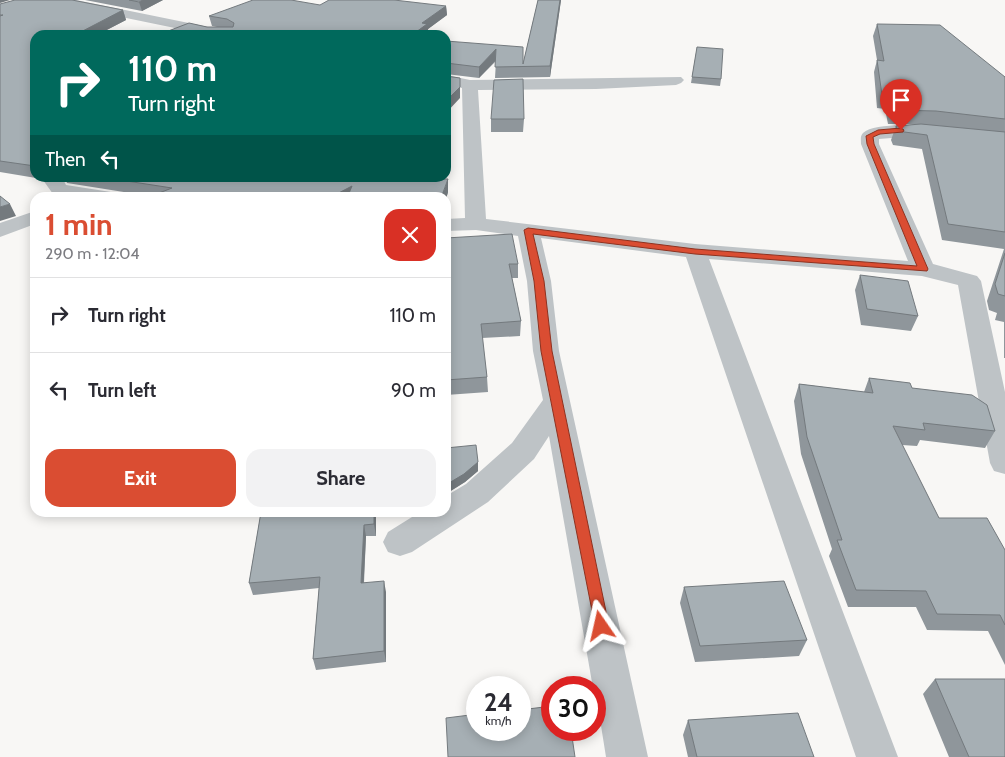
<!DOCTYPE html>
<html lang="en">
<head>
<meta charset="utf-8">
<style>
	:root { --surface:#fff; --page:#f2f2f3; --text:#2b2b33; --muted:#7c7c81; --line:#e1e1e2; --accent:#da4d32 }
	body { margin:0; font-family:Cabin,sans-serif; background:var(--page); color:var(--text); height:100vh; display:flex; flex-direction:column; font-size:19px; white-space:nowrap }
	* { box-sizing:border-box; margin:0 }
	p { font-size:16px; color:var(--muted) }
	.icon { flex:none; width:28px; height:28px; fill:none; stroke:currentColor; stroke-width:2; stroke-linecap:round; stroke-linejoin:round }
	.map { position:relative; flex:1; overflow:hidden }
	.side { position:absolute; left:30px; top:192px; width:421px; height:325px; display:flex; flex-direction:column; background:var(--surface); border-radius:15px; box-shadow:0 2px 12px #0003 }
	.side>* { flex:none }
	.banner { position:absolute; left:30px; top:30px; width:421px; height:152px; border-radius:15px; box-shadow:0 2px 12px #0003; background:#00695c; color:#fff; overflow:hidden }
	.speed { position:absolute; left:466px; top:676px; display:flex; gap:10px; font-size:25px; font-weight:700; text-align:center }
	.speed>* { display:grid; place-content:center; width:65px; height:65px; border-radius:50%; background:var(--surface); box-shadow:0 2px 12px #0003; line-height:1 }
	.speed small { font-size:12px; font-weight:400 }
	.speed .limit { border:8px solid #d22; background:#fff; color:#111 }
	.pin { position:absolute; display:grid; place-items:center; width:42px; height:42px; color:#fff; margin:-51px -21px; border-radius:50% 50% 50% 0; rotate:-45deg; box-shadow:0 0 5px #0007 }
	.pin .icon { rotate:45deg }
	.me { position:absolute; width:55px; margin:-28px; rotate:349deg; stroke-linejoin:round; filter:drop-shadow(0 0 4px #0008) }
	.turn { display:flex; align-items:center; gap:18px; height:105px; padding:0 15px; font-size:22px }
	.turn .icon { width:65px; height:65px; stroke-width:2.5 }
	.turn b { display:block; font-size:35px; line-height:42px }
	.then { display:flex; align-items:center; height:48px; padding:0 15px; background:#0003; gap:10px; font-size:19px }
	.round { display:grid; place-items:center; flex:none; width:52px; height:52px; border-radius:15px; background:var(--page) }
	.head { display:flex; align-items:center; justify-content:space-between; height:85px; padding:0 15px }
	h1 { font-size:30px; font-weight:800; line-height:38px; color:var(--accent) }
	.cta { display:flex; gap:10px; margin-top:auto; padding:10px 15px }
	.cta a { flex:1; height:58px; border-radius:15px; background:var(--accent); color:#fff; font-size:20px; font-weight:800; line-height:58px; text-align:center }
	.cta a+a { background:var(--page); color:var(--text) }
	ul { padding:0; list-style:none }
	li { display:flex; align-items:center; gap:15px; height:75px; padding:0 15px; border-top:1px solid var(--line) }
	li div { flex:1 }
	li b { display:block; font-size:19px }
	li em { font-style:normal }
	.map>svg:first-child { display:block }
</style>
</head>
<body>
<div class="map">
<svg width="1005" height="757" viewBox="0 0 1005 757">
	<rect width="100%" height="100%" fill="#f8f7f5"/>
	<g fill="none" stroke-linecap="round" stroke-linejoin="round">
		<!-- street -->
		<path fill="#bec3c6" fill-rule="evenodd" d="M52 0H76L228 31 235 35H209L58 4Z
			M446 75 470 80 681 77 684 80 681 83 676 85 596 89 478 90 486 219 695 244 908 261 861 144C861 140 860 136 863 133 882 116 978 132 1005 135V145L916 136 879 139V144L933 264 977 276 981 281 1005 392V474L994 471 990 463 958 285 922 276 709 259 898 757H856L686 257 541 238 551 281 559 351 648 757H606L595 688H593L549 436 534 459 488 502 412 552 400 556 388 552 383 542 388 532 420 512H446V496L466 484 512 443 543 400 533 351 527 281 518 236 476 230 446 231V219L465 218 462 88 446 85Z
			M45 178H65L64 181 66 185 111 192 118 194 121 198H70L53 194 43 180Z
			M35 211V224L0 237V223Z"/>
	</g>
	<!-- wall -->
	<path fill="#8f969b" d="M85 0H163L142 11Z
		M538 0H561L550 77 495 78 496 61 479 78 446 74V41L523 64Z
		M0 4 123 10 126 20 97 35H35V178H43L42 179 0 172Z
		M320 5 446 6 447 15 428 29V34L426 35H158L207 27H217L212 26 209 16Z
		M877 24 1005 77V358H1004V322L995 320 997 313 989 310 987 301 1004 249 942 240 922 149 893 145 891 140 896 126 917 124H888L885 109 877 108 874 72 877 60 873 36Z
		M697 47 721 79 720 86 691 83Z
		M491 119H524L523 132H491Z
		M65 178H410L448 192 446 199V198L149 196 67 183Z
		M446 238 518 264V278H512L521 321 520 336 482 338 487 377 488 392 446 395Z
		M860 275 918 316 911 331 861 325 855 290Z
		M869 378 912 388 995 431 985 448 920 440 917 446 902 445 939 518 1005 550V665L988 631 927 630 916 607H848L829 556 832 549 801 454 794 401 799 384 864 392Z
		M446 448 478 471 465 482 449 492H446Z
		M261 512H376V536H366L364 583 386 592V662L316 670 313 659 319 588 253 595 249 583Z
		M684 587 807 640 799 656 695 662 680 603Z
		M935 679 1005 757H949L923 694Z
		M688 720 814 757H688L683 735Z"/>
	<!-- shaded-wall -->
	<path fill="#747a7e" d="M0 0H10L0 3Z
		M143 0H163L142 11 139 2Z
		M560 0H561L550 77V66Z
		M446 6 447 15 428 29V34L426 35H412L422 23Z
		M123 10 126 20 97 35H75Z
		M496 49V60L479 78V67Z
		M460 87V98L446 113V101Z
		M448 179V192L446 199V198H441Z
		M352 186 354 198H329Z
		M10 204 16 216 0 221V207Z
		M478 462V471L465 482 449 492V483Z
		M374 512H376V536L374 524Z
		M364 525 366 536 363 594 361 583Z
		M384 581 386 592V662L384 651Z"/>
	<!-- building -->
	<path fill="#a6afb4" stroke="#747a7e" d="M15 0H72L123 10 75 35H35V166L0 161V16L3 15H0V4Z
		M129 0H143L139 2Z
		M253 0H291L320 5 329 0H394L446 6 422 23 427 24 412 35H158L189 23 207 27H233L234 23 227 19 209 16Z
		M538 0H560L550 66 495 67 496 49 479 67 446 63V46L448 44 446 45V41L523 47V64Z
		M877 24 940 25 1005 77V119L936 111 893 110 889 96 882 95 877 60 884 61Z
		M697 47 723 49 721 79 692 77Z
		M446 76 460 78V87L446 101Z
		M523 79 524 119H491L494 80Z
		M921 124 1005 132V232L948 224 927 135 897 131 896 126Z
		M107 178H410L448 179 441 198H347L352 186 329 198H146L172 188Z
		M0 196 10 204 0 207Z
		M512 234 518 264H509L521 321 481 324 487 377 446 380V238Z
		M1005 253V296L998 294 995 284Z
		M860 275 908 281 918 316 867 309Z
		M869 378 910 383 912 388 972 395 987 405 995 431 923 423 925 430 893 426 939 518H987L1005 550V625L1000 615 937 614 926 591 856 590 837 540H842L807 437 799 384 873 393Z
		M476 445 478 462 464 474 449 483H446V448Z
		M261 512H374V524L364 525 361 583 384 581V651L313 659 320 577 249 583Z
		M784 581 807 640 700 646 684 587Z
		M935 679H1005V757H969Z
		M552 706V730H571L575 757H448L446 718 478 714V730H520V710Z
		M798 713 814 757H697L688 720Z"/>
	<!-- route -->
	<path fill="#da4d32" stroke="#8e3220" d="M901 128 904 130 903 132 880 134 873 137 874 144 928 269 927 271 695 254 533 234 544 281 552 351 609 626 607 631 601 633 596 631 541 351 534 281 524 230 528 228 695 249 917 266 867 144 866 136 878 130Z"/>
</svg>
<div class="speed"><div>24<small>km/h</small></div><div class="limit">30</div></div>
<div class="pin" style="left:901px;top:130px;background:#d93025"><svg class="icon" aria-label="arrive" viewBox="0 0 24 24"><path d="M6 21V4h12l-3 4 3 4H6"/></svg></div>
<svg class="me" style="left:601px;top:626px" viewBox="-20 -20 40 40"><path d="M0-17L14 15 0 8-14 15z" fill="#da4d32" stroke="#fff" stroke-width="4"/></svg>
<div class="banner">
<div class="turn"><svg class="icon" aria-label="right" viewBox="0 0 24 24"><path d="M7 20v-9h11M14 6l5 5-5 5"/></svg><div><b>110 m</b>Turn right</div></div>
<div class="then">Then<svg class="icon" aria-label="left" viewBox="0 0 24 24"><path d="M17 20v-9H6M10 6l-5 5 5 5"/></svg></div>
</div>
<section class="side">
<div class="head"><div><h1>1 min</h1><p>290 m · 12:04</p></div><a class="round" style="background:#d93025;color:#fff"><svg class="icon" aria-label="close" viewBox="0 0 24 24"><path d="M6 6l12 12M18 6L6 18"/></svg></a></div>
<ul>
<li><svg class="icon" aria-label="right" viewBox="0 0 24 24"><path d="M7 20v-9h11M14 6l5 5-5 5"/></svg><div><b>Turn right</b></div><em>110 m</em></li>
<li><svg class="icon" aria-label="left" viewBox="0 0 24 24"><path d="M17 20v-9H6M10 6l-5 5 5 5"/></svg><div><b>Turn left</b></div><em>90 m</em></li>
</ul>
<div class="cta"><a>Exit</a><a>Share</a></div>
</section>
</div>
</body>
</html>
